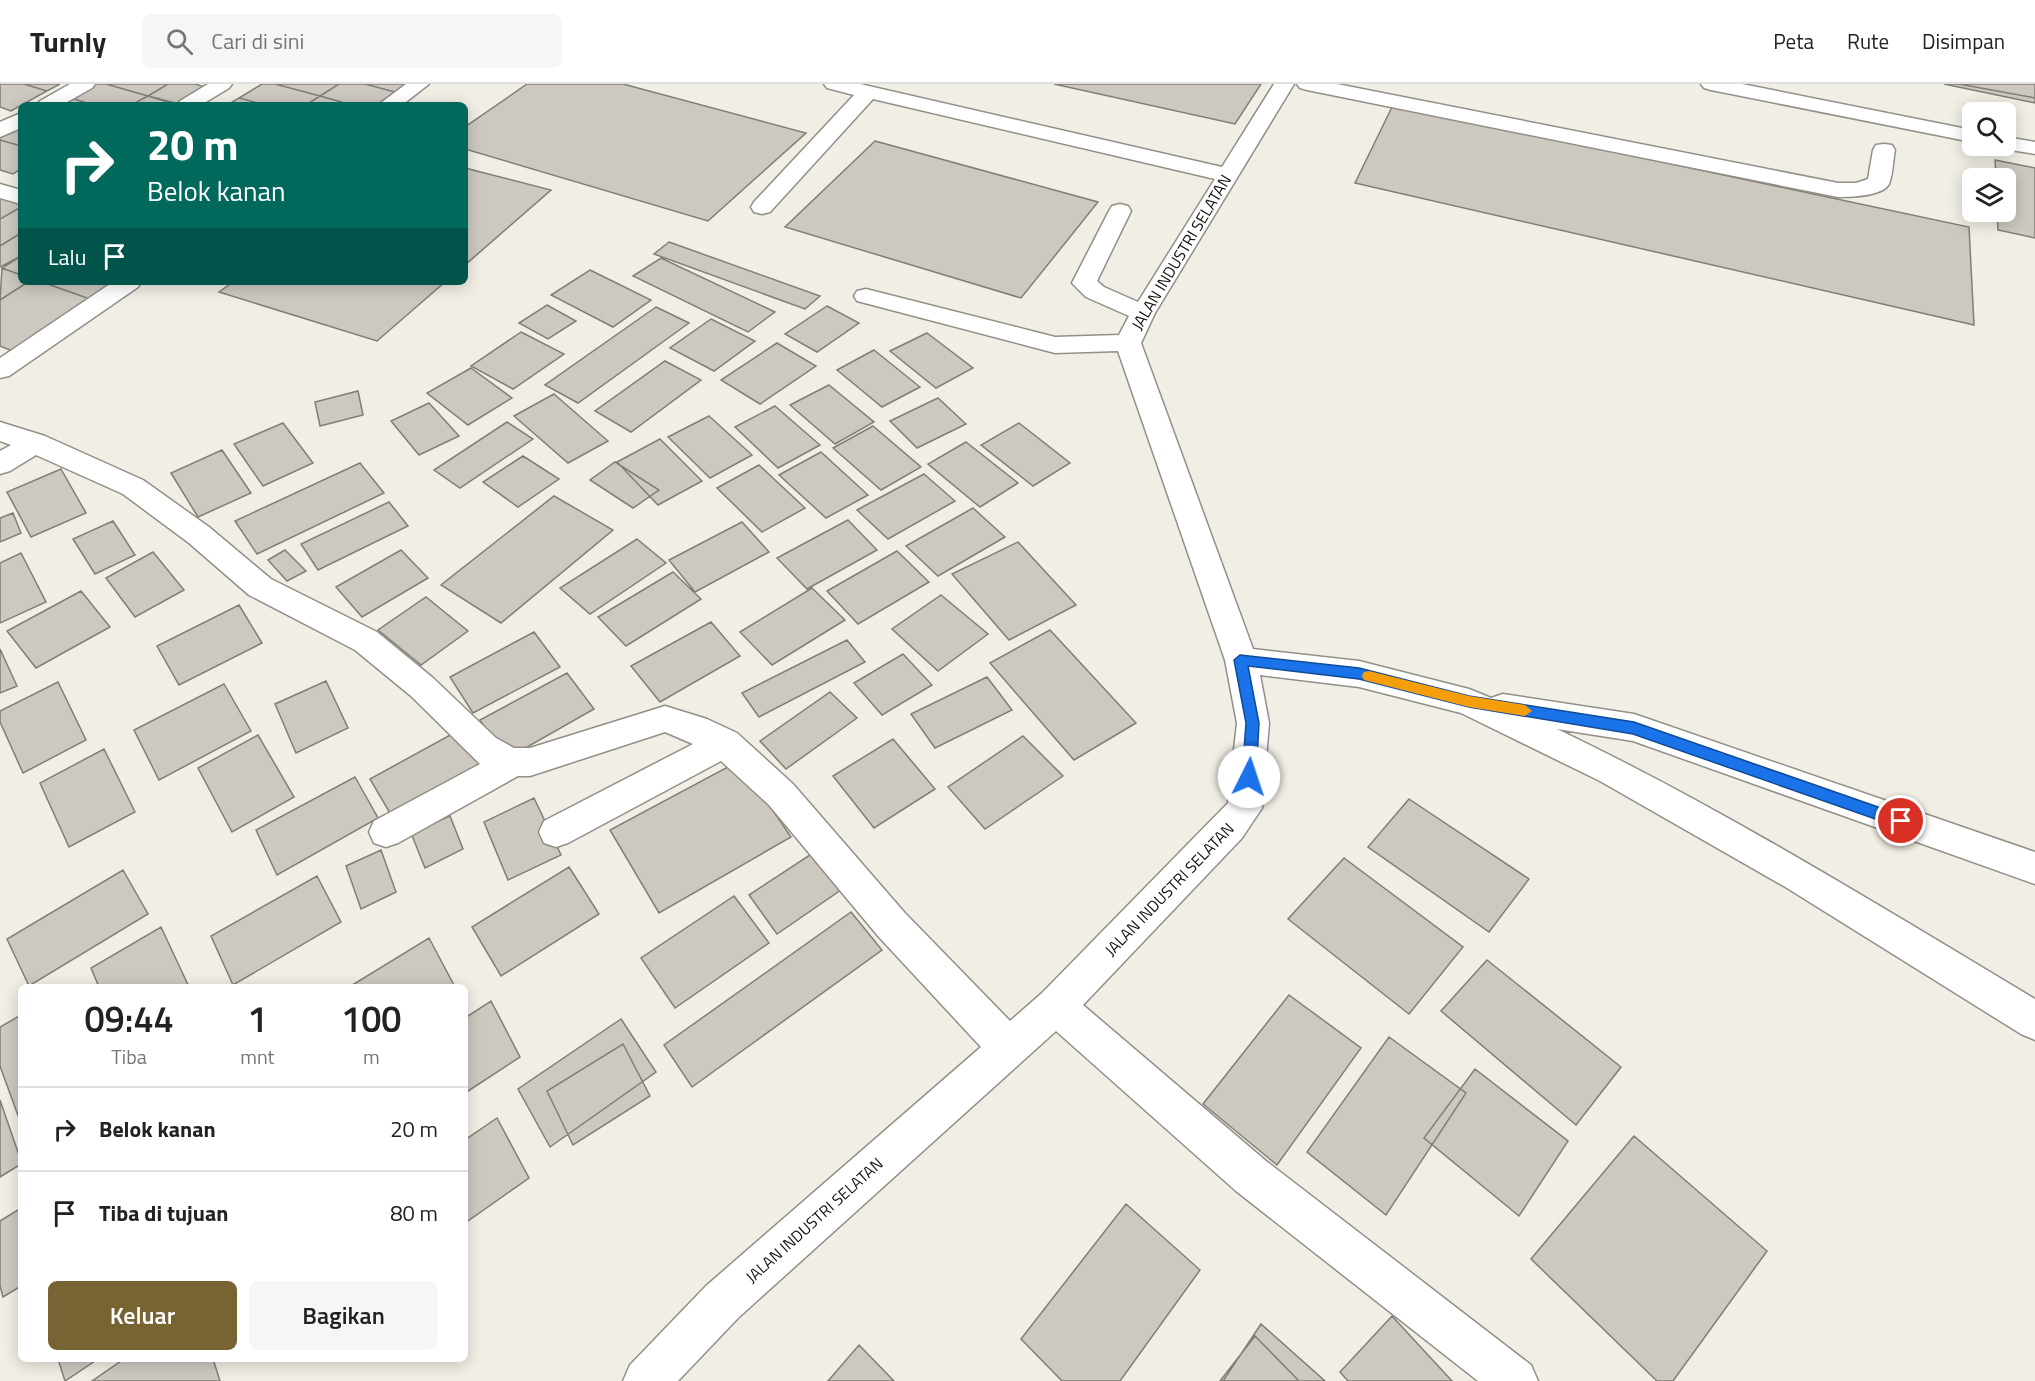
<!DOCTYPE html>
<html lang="id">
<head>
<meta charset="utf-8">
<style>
	:root { --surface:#fff; --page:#f6f6f6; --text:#222; --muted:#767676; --line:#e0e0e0; --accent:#786433 }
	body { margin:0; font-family:"Titillium Web",sans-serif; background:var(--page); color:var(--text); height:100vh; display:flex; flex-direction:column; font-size:22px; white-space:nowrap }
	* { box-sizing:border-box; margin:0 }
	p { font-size:20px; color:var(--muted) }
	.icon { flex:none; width:33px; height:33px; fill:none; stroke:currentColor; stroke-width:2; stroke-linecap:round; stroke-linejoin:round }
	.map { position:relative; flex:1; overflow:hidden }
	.drawer { position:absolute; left:18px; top:900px; width:450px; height:378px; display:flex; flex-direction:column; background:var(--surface); border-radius:9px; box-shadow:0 3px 15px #0003 }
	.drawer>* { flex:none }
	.banner { position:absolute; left:18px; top:18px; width:450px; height:183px; border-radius:9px; box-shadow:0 3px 15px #0003; background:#00695c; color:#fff; overflow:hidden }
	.tools { position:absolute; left:1962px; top:18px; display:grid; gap:12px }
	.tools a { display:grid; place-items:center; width:54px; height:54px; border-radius:9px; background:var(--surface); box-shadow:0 3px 15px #0003; font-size:30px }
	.pin { position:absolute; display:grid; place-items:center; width:51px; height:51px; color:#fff; margin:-26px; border:3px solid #fff; border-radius:50%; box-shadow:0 2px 6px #0007 }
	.me { position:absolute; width:66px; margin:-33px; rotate:4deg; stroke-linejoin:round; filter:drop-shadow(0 0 4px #0008) }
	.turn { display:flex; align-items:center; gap:21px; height:126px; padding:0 30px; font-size:27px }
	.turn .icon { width:78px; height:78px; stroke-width:2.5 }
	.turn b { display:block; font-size:42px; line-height:51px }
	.then { display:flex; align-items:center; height:57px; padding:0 30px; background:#0003; gap:12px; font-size:22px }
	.eta { display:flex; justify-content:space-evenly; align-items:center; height:102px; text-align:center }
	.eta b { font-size:36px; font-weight:600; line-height:42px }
	.primary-button { display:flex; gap:12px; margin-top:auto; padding:12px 30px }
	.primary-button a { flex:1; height:69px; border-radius:9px; background:var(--accent); color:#fff; font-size:24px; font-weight:600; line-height:69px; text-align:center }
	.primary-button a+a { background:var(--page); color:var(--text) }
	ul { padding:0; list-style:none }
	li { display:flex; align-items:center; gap:18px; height:84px; padding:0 30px; border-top:2px solid var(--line) }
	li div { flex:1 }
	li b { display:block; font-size:22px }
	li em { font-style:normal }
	header { display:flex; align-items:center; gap:36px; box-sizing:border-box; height:84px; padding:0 30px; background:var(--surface); border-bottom:2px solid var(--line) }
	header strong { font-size:28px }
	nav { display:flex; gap:33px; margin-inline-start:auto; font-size:21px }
	.search { width:420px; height:54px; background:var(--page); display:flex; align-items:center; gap:15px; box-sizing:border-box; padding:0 21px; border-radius:9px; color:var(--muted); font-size:22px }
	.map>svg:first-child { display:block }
</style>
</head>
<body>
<header>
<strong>Turnly</strong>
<div class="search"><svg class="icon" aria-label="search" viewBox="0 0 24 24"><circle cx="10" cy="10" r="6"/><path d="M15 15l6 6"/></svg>Cari di sini</div>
<nav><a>Peta</a><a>Rute</a><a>Disimpan</a></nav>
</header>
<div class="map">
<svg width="2035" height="1297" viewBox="0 0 2035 1297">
	<rect width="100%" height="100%" fill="#f1eee5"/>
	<!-- building -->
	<path fill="#cdc9c1" stroke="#817e77" stroke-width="1.5" d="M0 0H24L47 7 11 27 0 23Z
		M24 0H60L47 7Z
		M91 0H106L148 12 131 21H94L67 13Z
		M106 0H168L148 12Z
		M168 0H195L211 5 183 21 148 12Z
		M262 0H275L320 12 306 21H266L239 14Z
		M275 0H339L320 12Z
		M339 0H365L395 8 376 21H352L320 12Z
		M365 0H408L395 8Z
		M527 0H623L806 49 708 137 465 65V43Z
		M1054 0H1261L1235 40Z
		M1944 0H2035V19Z
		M1959 0H2035V14Z
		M148 12 178 21H131Z
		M320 12 352 21H306Z
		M67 13 94 21H53Z
		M239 14 266 21H227Z
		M1393 21 1969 143 1974 241 1355 99Z
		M21 39V62L0 56V50Z
		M0 56 21 62V85L13 90 0 86Z
		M875 57 1098 118 1021 214 785 143Z
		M1995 76 2035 84V154L1998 146 1997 128H2006V94H1996Z
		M465 84 551 106 465 181Z
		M0 112 21 117V123L0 135Z
		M21 123V149L0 162V135Z
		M21 149V172L0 183V162Z
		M669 158 820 212 805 225 654 170Z
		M21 172V191L2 184Z
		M661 174 775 228 748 248 633 192Z
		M2 184 21 191V198H28L0 216Z
		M590 186 651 216 613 243 551 211Z
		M28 198H42L90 215 12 267 0 262V216Z
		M42 198H115L90 215Z
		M233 198H445L377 257 219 208Z
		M547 221 576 237 548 255 519 239Z
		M827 222 859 239 817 268 785 250Z
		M656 223 689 239 578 319 545 301Z
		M711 235 755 257 714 287 670 264Z
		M521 248 564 270 513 305 471 282Z
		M927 249 973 284 936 304 890 267Z
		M777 259 816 282 760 320 721 296Z
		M874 266 920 303 882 323 837 286Z
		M665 277 701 296 631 348 595 327Z
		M471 284 512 314 468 341 427 309Z
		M829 301 874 338 835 360 790 321Z
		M358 307 363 331 320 342 315 318Z
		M554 310 608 357 568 379 514 332Z
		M938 314 966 340 917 364 890 337Z
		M429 319 459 352 419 371 391 337Z
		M775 322 820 361 778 384 735 343Z
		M709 332 752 371 710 394 668 353Z
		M507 338 533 355 460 404 434 386Z
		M283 339 313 379 263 402 234 360Z
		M1019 339 1070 379 1033 402 981 361Z
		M873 342 921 383 881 406 833 364Z
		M660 355 702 397 658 421 617 378Z
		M966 358 1018 399 980 423 928 380Z
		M222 366 251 409 198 433 171 389Z
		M821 368 868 411 826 434 779 391Z
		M523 372 559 395 518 423 483 398Z
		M615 378 659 406 633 424 590 396Z
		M360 379 384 409 257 470 235 437Z
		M759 381 805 424 762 448 717 404Z
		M61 385 86 429 31 453 7 408Z
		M924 390 955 417 888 455 857 426Z
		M554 412 613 446 501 539 441 501Z
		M389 418 408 442 318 486 301 460Z
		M973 424 1005 453 938 492 906 462Z
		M13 429 21 449 0 458V434Z
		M848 436 877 466 807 505 777 474Z
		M113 437 135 471 95 490 73 455Z
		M742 438 769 468 695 508 669 476Z
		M637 455 666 479 590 530 560 504Z
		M1018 458 1076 521 1009 556 952 490Z
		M285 466 306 487 287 497 268 476Z
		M401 466 428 494 362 533 336 503Z
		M897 467 929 498 858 540 827 507Z
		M153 468 184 506 135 533 106 494Z
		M21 469 46 518 0 539V479Z
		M673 488 701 515 626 562 598 533Z
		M812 504 845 536 772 581 740 548Z
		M81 507 110 543 36 584 7 547Z
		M941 511 988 550 938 587 892 545Z
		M426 513 468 547 421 581 378 546Z
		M239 521 262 559 179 601 157 562Z
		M711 538 740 572 660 618 631 582Z
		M1050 546 1136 639 1074 676 990 579Z
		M534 548 560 583 473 629 450 593Z
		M847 556 865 578 759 633 742 609Z
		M0 565 17 602 0 609Z
		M903 570 932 601 882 631 854 599Z
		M567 589 594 625 506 675 480 636Z
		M987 593 1012 626 935 664 911 630Z
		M326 597 348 644 296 669 275 620Z
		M58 598 86 656 23 689 0 638V627Z
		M224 600 251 647 159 696 134 646Z
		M830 608 857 634 786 685 760 657Z
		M463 644 488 683 394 736 370 695Z
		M258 651 294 713 232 748 198 684Z
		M1023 652 1063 692 985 745 948 703Z
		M893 655 935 705 874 744 833 692Z
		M104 665 135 728 69 763 40 699Z
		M739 677 791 753 659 829 610 746Z
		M355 693 378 734 277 791 256 746Z
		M534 714 561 771 508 796 484 738Z
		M1409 715 1529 795 1489 848 1368 763Z
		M450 732 463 765 425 784 411 749Z
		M819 765 848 801 777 850 749 811Z
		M381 766 396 808 361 825 346 782Z
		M1344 774 1463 863 1409 930 1288 835Z
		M569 783 599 830 501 892 472 843Z
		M123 786 148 830 29 902 7 855Z
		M317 792 341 838 233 901 211 852Z
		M734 812 769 859 675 924 641 874Z
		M851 828 882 866 692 1003 664 961Z
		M161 843 189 903H99L91 884Z
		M429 854 455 903H349Z
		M1487 876 1621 983 1576 1041 1441 927Z
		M1289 911 1361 964 1277 1081 1203 1020Z
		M491 917 520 973 465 1009V934Z
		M21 931V1036L20 1037 0 982V943Z
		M621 935 656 988 550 1063 518 1005Z
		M1389 953 1466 1009 1386 1131 1307 1068Z
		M623 960 650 1012 573 1061 547 1007Z
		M1475 985 1568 1057 1519 1132 1424 1054Z
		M0 1016 21 1077V1080L0 1093Z
		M497 1034 529 1094 465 1139V1056Z
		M1634 1052 1767 1167 1673 1297H1657L1531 1175Z
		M1126 1120 1200 1186 1120 1297H1062L1021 1255Z
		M21 1124V1202L3 1213 0 1202V1137Z
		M1392 1232 1452 1297H1348L1340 1288Z
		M1261 1240 1325 1297H1223Z
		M1255 1252 1299 1297H1220Z
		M859 1261 894 1297H828Z
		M58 1275H98L65 1297Z
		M124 1275H213L220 1297H92Z"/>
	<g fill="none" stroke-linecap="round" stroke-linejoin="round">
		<defs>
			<path id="minor" d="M70 0H95L92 4 62 21H37L40 17Z
				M208 0H232L229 4 201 21H177L180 17Z
				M406 0H429L402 21H378Z
				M824 0H860L1222 83 1274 0H1294L1155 229 1141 259 1253 565 1359 577 1469 605 1491 614 1503 610 1634 630 2035 768V800L1633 657 1557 645C1722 724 1878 821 2035 915V956L2021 950 1787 804 1600 697 1461 629 1359 603 1260 591 1269 639 1262 724 1242 754 1083 921 1266 1077 1531 1281 1538 1297H1478L1236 1107 1056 947 738 1234 678 1297H623L630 1281 706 1202 981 963 878 852 769 721 721 677 568 759 556 763 544 759 539 748 544 737 693 660 665 648 530 692H518L398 759 386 763 374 759 369 748 374 737 480 680 411 612 355 566 249 511 189 459 123 410 36 371 10 387 0 390V367L11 361 0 357V338L45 352 143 396 209 443 271 495 377 548 433 594 496 654 514 664H530L665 622 707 635 737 649 793 700 904 828 1010 937 1042 909 1228 719 1237 639 1225 576 1118 267 1055 269 857 217 854 212 857 207 866 205 1055 253 1119 251 1129 232 1086 213 1072 199 1109 127 1112 122 1120 120 1128 122 1131 127 1097 197 1104 203 1138 218 1215 95 873 15 770 128 762 130 754 128 751 123 754 118 854 11 827 4Z
				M1297 0H1337L1838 99H1856L1868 95 1873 66 1876 61 1884 60 1892 61 1895 66C1893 76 1893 90 1889 100 1883 112 1850 113 1838 113L1307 6 1300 4Z
				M1701 0H1742L1972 46V58L1711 6 1704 4Z
				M21 29V44L0 53V38Z
				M2006 53 2035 58V70L1998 64 1997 62H2006Z
				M0 100 21 106V120L0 114Z
				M113 198H141L138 203 9 292 0 294V274Z"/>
		</defs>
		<!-- minor casing -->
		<use href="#minor" stroke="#938f88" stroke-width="3"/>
		<!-- minor -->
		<use href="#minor" fill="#fff" fill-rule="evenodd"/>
	</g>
	<!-- route -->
	<path fill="#1a73e8" stroke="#114b97" stroke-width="1.5" d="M1240 571 1359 584 1469 612 1634 638 1901 731 1906 733 1908 737 1906 742 1901 744 1633 650 1469 623 1359 595 1248 582 1259 639 1256 693 1254 697H1244L1242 693 1246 639 1234 576Z"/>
	<!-- slow -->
	<path fill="#f59e0b" d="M1369 587 1469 612 1525 621 1532 627 1525 632 1469 623 1364 596 1362 592 1364 588Z"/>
	<g text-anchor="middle" stroke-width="5" stroke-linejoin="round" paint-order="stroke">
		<!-- street labels -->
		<g font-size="16" fill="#12110e" stroke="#fff">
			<text transform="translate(1181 168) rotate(-59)" y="6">JALAN INDUSTRI SELATAN</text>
			<text transform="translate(1169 805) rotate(-46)" y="6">JALAN INDUSTRI SELATAN</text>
			<text transform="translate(814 1136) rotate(-42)" y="6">JALAN INDUSTRI SELATAN</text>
		</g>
	</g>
</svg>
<div class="tools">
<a><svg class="icon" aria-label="search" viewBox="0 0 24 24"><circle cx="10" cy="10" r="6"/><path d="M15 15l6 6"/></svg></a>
<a><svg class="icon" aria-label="layers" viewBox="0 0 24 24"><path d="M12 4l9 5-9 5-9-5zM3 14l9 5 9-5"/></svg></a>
</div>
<div class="pin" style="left:1901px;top:737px;background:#d93025"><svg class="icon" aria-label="arrive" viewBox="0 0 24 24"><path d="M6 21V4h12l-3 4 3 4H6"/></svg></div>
<svg class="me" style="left:1249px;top:693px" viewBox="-20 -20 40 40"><circle r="19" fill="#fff"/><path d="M0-13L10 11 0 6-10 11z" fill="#1a73e8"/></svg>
<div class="banner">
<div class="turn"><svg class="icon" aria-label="right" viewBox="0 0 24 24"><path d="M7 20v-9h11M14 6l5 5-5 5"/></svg><div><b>20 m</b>Belok kanan</div></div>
<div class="then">Lalu<svg class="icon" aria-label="arrive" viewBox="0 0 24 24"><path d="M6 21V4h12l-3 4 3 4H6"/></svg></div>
</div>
<section class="drawer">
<div class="eta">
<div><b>09:44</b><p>Tiba</p></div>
<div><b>1</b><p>mnt</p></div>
<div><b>100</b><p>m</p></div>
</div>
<ul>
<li><svg class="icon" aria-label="right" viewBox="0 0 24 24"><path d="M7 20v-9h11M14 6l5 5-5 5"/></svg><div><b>Belok kanan</b></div><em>20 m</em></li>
<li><svg class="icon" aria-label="arrive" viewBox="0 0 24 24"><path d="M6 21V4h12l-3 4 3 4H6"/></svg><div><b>Tiba di tujuan</b></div><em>80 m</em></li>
</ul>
<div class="primary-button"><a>Keluar</a><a>Bagikan</a></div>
</section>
</div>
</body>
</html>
